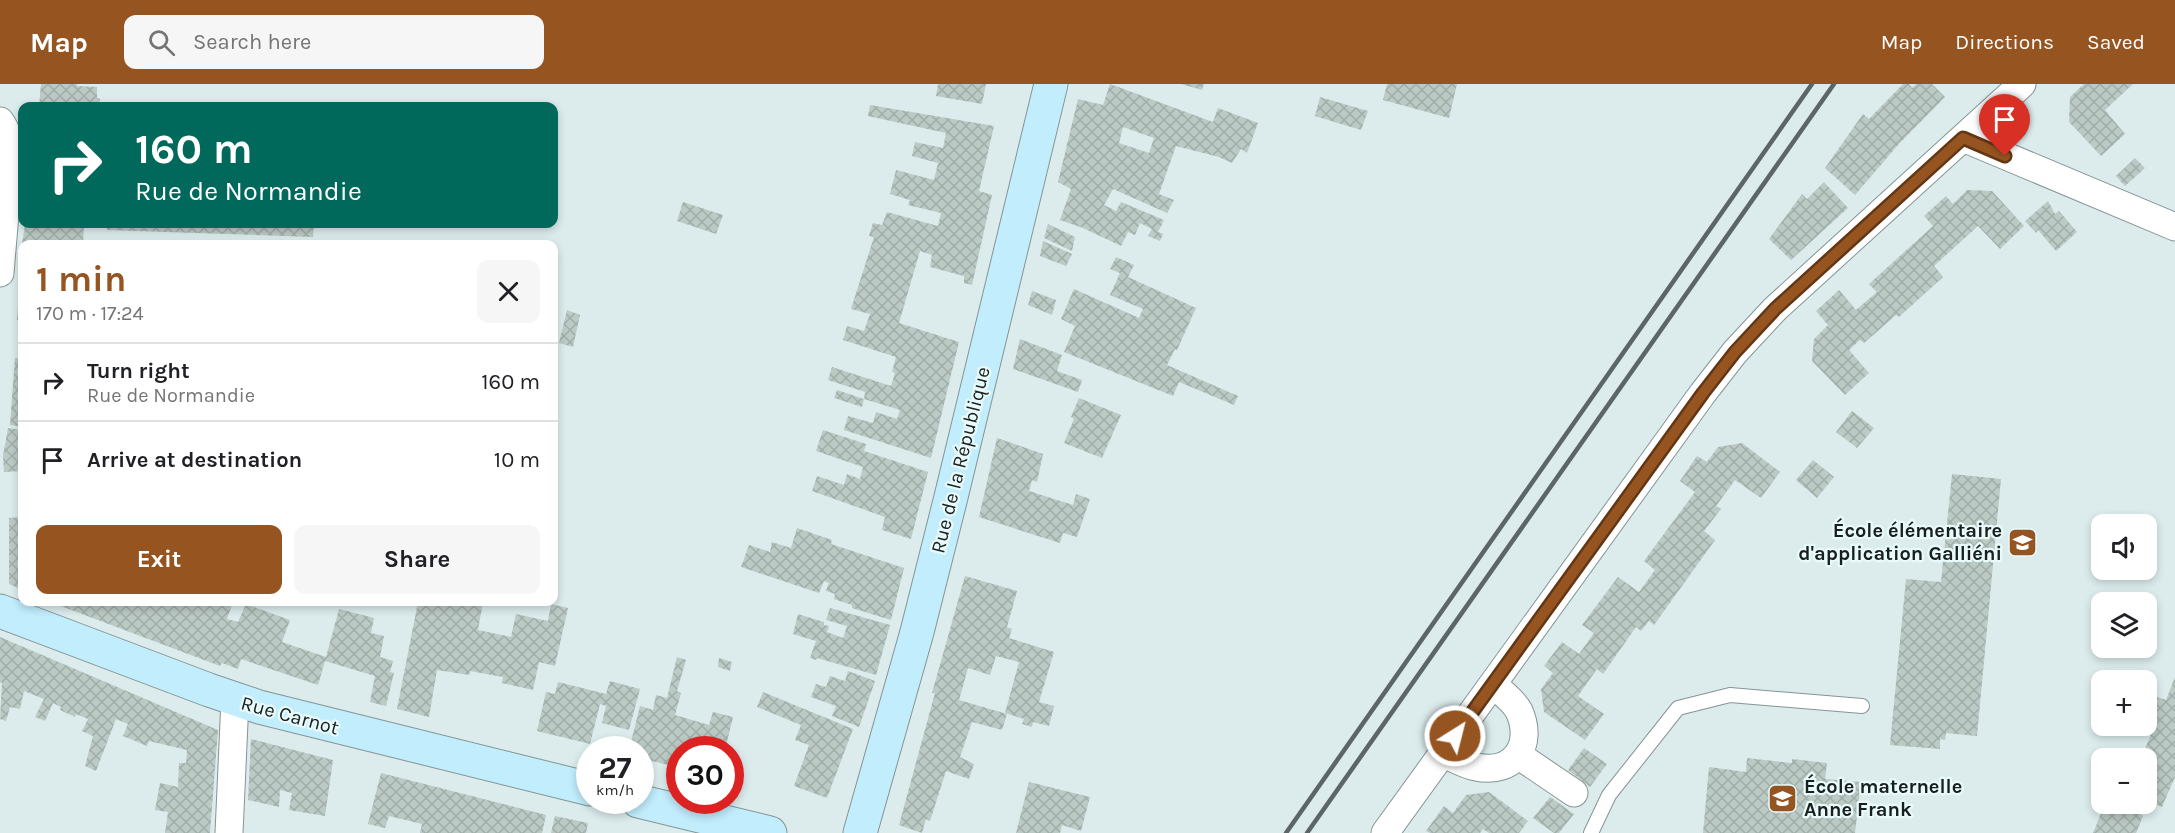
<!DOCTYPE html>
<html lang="en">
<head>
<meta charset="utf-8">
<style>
	:root { --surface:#fff; --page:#f6f6f6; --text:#202124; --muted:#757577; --line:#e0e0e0; --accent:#965421 }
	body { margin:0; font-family:Karla,sans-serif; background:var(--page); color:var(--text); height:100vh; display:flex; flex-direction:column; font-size:22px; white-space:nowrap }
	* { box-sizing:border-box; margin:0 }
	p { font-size:20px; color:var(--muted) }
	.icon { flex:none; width:33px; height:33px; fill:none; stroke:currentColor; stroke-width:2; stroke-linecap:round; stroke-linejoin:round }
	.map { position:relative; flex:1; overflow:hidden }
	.drawer { position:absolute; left:18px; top:156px; width:540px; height:366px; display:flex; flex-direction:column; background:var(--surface); border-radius:12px; box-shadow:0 3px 9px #0003 }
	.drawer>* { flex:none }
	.banner { position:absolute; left:18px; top:18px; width:540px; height:126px; border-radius:12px; box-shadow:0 3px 9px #0003; background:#00695c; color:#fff; overflow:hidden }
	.buttons { position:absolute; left:2091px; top:430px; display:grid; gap:12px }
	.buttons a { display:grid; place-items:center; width:66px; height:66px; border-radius:12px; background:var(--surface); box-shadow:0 3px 9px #0003; font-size:30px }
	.speed { position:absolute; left:576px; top:652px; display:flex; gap:12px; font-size:30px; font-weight:700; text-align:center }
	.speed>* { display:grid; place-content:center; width:78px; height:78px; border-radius:50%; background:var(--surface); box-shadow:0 3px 9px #0003; line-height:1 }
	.speed small { font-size:15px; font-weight:400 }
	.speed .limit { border:9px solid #d22; background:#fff; color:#111 }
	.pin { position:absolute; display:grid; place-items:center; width:51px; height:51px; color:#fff; margin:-62px -26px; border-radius:50% 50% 50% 0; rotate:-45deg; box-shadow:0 0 6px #0007 }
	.pin .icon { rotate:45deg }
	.me { position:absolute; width:66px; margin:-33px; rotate:36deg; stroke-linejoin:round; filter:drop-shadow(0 0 4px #0008) }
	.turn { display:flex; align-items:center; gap:21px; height:126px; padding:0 18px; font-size:27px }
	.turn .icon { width:78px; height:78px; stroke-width:2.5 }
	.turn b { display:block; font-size:42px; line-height:51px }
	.round { display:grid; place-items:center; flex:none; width:63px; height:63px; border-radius:12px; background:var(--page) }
	.overview { display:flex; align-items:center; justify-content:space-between; height:102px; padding:0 18px }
	h1 { font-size:36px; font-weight:700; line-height:45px; color:var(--accent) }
	.primary-button { display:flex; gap:12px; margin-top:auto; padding:12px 18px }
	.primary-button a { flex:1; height:69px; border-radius:12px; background:var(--accent); color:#fff; font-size:24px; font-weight:700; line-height:69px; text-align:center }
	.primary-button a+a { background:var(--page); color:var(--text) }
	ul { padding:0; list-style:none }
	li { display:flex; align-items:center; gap:18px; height:78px; padding:0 18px; border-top:2px solid var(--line) }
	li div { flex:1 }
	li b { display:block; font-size:22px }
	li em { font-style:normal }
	header { display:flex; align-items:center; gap:36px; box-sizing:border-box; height:84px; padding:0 30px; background:var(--accent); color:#fff }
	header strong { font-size:28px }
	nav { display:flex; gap:33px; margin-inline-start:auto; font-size:21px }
	.search { width:420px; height:54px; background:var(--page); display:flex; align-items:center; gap:15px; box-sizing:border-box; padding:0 21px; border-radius:12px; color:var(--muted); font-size:22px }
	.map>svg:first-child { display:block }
</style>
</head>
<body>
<header>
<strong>Map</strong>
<div class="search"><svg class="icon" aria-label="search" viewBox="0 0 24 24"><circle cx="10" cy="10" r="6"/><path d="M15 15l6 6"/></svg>Search here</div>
<nav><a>Map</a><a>Directions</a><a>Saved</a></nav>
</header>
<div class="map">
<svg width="2175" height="749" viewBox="0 0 2175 749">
	<defs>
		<pattern id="building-cross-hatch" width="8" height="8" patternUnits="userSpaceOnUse" patternTransform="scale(1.5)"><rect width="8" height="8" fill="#bbcac4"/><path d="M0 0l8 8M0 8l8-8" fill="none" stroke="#a0ada8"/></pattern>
	</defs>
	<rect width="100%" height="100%" fill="#dceced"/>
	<!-- building -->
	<path fill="url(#building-cross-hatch)" fill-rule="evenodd" d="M41 0H77V2L97 3V14L100 15 99 22H39Z
		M938 0H986L982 20 936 12Z
		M1110 0 1213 38 1218 24 1258 39 1247 69 1241 65 1232 79 1219 73 1176 62 1159 110 1174 116 1167 129 1113 105 1104 121 1116 127 1121 118 1164 136 1158 148 1163 150 1160 157 1148 152 1152 145 1140 139 1135 151 1128 148 1121 162 1083 144 1060 136 1071 105 1058 98 1078 15 1103 21ZM1123 43 1154 54 1149 69 1119 59Z
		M1181 0H1204L1202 6Z
		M1387 0H1457L1449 34 1383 16Z
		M1903 0H1909L1912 4 1916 0H1932L1945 13 1898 61 1855 111 1825 84 1863 30 1869 35Z
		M2084 0H2133L2105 26 2125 50 2101 72 2069 38 2070 13Z
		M1320 13 1368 27 1361 46 1315 32Z
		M870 21 994 42 979 107 992 111 972 201 964 199V192L930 183 932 171 920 167 899 239 959 258 931 374 844 346 848 332 873 339 876 328 897 335 900 326 864 315 862 323 834 314 837 306 864 315 865 308 828 296 832 283 891 302 895 289 892 288 896 273 843 256 847 242 864 247 870 230 851 225 874 153 869 152 873 139 882 141 887 128 938 142 941 129 908 121 910 116 890 110 896 86 934 96 938 79 912 72 915 58 943 64 946 49 868 32Z
		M2135 74 2145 84 2125 102 2116 92Z
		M1824 98 1848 124 1791 176 1769 155 1802 110 1807 115Z
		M1967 106 1992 107 2024 142 2000 165 1978 142 1934 182 1943 193 1899 233 1896 231 1864 259 1860 256 1849 266 1869 289 1845 311 1812 277 1814 255 1828 241 1816 227 1839 206 1856 226 1877 208 1869 200 1933 142 1924 132 1946 112 1953 120Z
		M2048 117 2055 130 2059 127 2077 148 2056 167 2038 146 2036 149 2025 137Z
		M683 118 723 131 716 150 677 137Z
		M107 140H314L313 153 107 146Z
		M1048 140 1075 153 1072 167 1044 154Z
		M25 141 84 144 83 160H22Z
		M1043 157 1072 170 1066 182 1040 172Z
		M1116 173 1134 181 1128 193 1196 224 1177 266 1175 265 1167 281 1238 312 1234 321 1179 298 1173 312 1064 268 1075 242 1061 235 1074 205 1139 234 1143 225 1110 211 1120 189 1110 185Z
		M21 180H22V236H17Z
		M1032 207 1056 216 1052 231 1028 221Z
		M567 226 580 231 573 263 559 259Z
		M1020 255 1062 271 1057 287 1082 296 1078 308 1013 285Z
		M15 274H22V343L10 341Z
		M1079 314 1121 331 1102 374 1064 359 1074 335 1071 333Z
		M1852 327 1874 344 1857 364 1836 348Z
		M8 344 22 346V387L4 388 3 372Z
		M823 346 866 360 864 367 928 388 911 455 882 446 885 433 812 407 817 392 844 401 847 390 860 395 863 383 816 367Z
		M997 354 1043 370 1037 398 1032 396 1029 407 1073 421 1076 410 1090 415 1077 453 1063 449 1060 459 979 433Z
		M1742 359 1780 388 1761 414 1735 396 1716 422 1721 425 1704 447 1715 456 1654 541 1649 537 1641 547 1636 543 1603 590 1597 585 1578 612 1604 630 1585 656 1544 628 1541 605 1553 589 1544 582 1562 558 1579 570 1594 549 1582 541 1618 493 1639 508 1655 486 1644 477 1695 408 1680 397 1697 372 1707 378 1718 363Z
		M1813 376 1834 393 1817 414 1796 396Z
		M1952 390 2001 395 1977 652 1946 649 1945 656 1940 655V665L1890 661 1906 495 1941 498Z
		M22 433V506L9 500V434Z
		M797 444 832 456 831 460 904 484 891 536 852 524V521L834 515 835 510 826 507 829 499 824 497 819 509 741 483 749 461 770 468 772 458 791 464Z
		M965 492 1017 507 1007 543 1012 545 1009 554 1054 568 1039 618 1054 622 1049 642 1033 638 1032 643 1022 640 1024 635 1005 629 1019 578 996 572 990 591 968 584 959 616 1007 630 1002 646 972 638 960 673 974 680 969 695 946 687 930 737 926 735 922 749 899 741 935 609H932Z
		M50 518H233L227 535 238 538 246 520 290 536 282 558 326 573 339 525 374 534 371 549 384 552 380 573 393 577 390 588 394 589 386 622 370 618 375 592 325 577 318 601 241 575 238 585 222 579 220 582Z
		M418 518H483L478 546 511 553 516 530 548 537 551 520 568 524 555 582 539 578 533 606 502 599 503 593 470 587 469 591 437 586 429 633 397 625Z
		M830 524 890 541 876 591 817 574 816 576 810 574 816 557 793 550 798 530 824 538V541L829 542 827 548 843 554 847 542 826 536Z
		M0 553 218 646 210 749H165L168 728 155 726 160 699 178 703 179 679H186L187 666 149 657 147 662 123 652 128 640 116 635 96 687 85 682 93 652 82 647 88 635 76 630 75 633 60 626 61 623 53 619 45 637 35 633 44 615 24 607 20 625 10 623 6 637 0 635 2 599 0 598Z
		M677 573 686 576 677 607 681 609 675 631 709 641 713 628 733 633 725 666H680V684L640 674V666H629L640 622 653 626 656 611 667 614Z
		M719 574 732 578 730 587 718 583Z
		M848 587 875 597 859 643 832 632 836 622 811 613 816 600 826 603 830 592 845 597Z
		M2175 593V693L2162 723 2146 716V675H2141L2153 645 2146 643V630L2154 612 2166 616Z
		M610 597 640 605 629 646 602 639 606 622 600 620 590 660 537 647 546 608 555 610 558 598 606 610Z
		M763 608 853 645 827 714 794 702 809 661 795 656 801 641 757 623Z
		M251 655 333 676 325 732 289 726 292 709 280 706 279 723 248 716Z
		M1584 664 1607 680 1590 703 1568 686Z
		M1747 674 1792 679V675L1827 679 1825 695 1861 698 1855 749H1703L1709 683 1746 688Z
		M381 689 546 731 542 749H420L422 740 389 732 385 744 368 740Z
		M1029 698 1090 713 1081 747 1062 741 1060 749H1016Z
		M1489 708 1528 737 1519 749H1489L1483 745 1480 749H1430L1426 747 1444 722 1453 729 1466 711Z
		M1550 713 1574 730 1559 749H1554L1533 734Z
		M2105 720H2144L2140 730 2143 732 2136 749H2093Z
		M555 732 588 739 586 749H551Z"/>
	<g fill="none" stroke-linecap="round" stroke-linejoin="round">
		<defs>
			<path id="lane" d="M1591 749 1609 711 1678 624 1730 611 1862 622"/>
			<path id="street" d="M0 37C8 47 9 58 10 71L0 189
				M1963 54 2175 143
				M1442 669C1453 674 1465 681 1476 683 1515 691 1534 660 1519 627 1514 617 1501 608 1493 600
				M1518 671 1574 709
				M229 749 235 616
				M1385 749 1703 309 1735 268 1775 225 2022 0"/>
			<path id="secondary" d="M0 527 209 606 259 623 590 705
				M638 717 770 749
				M860 749 917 548 951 413 1051 0"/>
		</defs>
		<!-- lane casing -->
		<use href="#lane" stroke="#859495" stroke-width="16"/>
		<!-- street casing -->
		<use href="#street" stroke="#859495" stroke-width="29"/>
		<!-- secondary casing -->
		<use href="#secondary" stroke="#859495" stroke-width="35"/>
		<!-- lane -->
		<use href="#lane" stroke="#fff" stroke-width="14"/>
		<!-- street -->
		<use href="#street" stroke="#fff" stroke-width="27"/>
		<!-- secondary -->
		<use href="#secondary" stroke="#c1edfd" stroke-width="33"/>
		<!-- rail -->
		<path stroke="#5c6666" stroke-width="4.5" d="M1286 749 1812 0
			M1307 749 1834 0"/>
	</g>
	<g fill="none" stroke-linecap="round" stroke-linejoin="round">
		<defs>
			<path id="route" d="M1455 652 1703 309 1735 268 1775 225 1963 54 2005 72"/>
		</defs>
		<!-- route casing -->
		<use href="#route" stroke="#623715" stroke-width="15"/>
		<!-- route -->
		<use href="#route" stroke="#965421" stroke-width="10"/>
	</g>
	<!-- icons -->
	<defs>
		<symbol id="school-square" viewBox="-11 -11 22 22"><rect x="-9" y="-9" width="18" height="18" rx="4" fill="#965421" stroke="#e9fafa"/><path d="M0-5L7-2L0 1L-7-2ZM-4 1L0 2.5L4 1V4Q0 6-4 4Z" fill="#fff"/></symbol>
	</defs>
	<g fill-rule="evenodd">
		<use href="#school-square" x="2006" y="442" width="33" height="33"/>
		<use href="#school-square" x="1766" y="698" width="33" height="33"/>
	</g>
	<g text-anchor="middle" stroke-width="4.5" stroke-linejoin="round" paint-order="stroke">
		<!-- street labels -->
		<g font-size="20" fill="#191f1f" stroke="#e9fafa">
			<text transform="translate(960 376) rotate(-76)" y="7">Rue de la République</text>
			<text transform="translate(290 631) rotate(15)" y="7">Rue Carnot</text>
		</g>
		<!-- poi labels -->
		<g font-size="20" font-weight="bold" fill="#191f1f" stroke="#e9fafa" text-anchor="end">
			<text x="2002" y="453">École élémentaire<tspan x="2002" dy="23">d'application Galliéni</tspan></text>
			<text x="1804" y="709" text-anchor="start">École maternelle<tspan x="1804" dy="23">Anne Frank</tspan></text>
		</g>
	</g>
</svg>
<div class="buttons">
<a><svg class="icon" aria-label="sound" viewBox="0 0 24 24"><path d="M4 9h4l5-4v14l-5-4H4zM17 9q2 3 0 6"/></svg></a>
<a><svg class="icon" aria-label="layers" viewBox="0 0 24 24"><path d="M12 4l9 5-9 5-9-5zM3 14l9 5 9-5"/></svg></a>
<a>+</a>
<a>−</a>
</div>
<div class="speed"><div>27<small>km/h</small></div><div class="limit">30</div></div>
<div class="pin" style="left:2005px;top:72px;background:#d93025"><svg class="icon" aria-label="arrive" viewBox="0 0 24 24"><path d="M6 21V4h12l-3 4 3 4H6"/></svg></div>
<svg class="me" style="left:1455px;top:652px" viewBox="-20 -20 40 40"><circle r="17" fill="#965421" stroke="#fff" stroke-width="3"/><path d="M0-11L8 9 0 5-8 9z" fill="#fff"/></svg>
<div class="banner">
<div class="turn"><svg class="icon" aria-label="right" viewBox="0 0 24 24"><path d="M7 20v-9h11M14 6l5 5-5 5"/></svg><div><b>160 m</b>Rue de Normandie</div></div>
</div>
<section class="drawer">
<div class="overview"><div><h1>1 min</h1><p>170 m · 17:24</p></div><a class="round"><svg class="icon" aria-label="close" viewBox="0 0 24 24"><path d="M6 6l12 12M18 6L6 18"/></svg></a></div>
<ul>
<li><svg class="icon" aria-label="right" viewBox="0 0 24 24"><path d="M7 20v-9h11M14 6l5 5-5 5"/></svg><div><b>Turn right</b><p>Rue de Normandie</p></div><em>160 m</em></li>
<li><svg class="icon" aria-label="arrive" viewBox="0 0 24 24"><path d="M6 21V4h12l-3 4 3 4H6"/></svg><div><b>Arrive at destination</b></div><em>10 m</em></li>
</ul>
<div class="primary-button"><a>Exit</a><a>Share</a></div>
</section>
</div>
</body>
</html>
